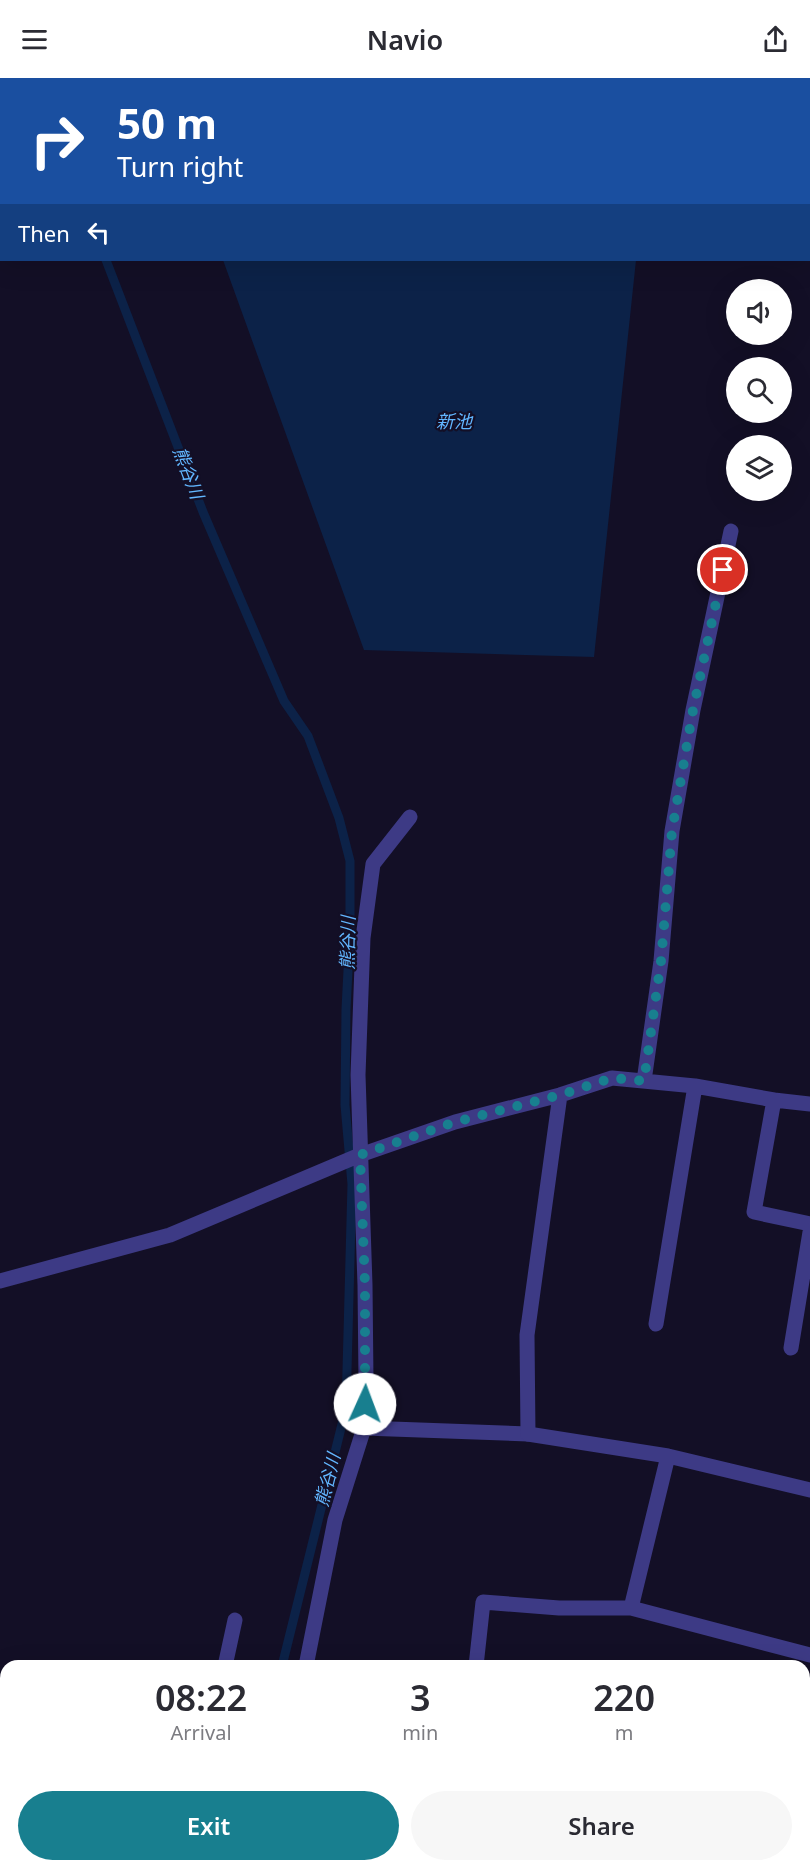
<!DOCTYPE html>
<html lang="en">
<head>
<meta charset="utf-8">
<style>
	:root { --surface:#fff; --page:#f7f7f7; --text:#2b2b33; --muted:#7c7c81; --accent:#187f8f }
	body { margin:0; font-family:"Noto Sans","Noto Sans JP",sans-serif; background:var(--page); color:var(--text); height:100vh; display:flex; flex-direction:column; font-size:22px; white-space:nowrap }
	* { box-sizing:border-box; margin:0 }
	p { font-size:20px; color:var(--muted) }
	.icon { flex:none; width:33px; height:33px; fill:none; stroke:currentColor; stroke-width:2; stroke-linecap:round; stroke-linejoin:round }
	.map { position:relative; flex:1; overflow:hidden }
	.sheet { position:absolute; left:0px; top:1582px; width:810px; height:212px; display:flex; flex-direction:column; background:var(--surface); border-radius:18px 18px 0 0; box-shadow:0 6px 24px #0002 }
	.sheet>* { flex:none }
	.guide { position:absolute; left:0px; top:0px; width:810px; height:183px; box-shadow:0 6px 24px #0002; background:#1a4fa0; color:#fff; overflow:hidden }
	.tools { position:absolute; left:726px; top:201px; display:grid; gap:12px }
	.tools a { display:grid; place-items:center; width:66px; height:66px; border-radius:50%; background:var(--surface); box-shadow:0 6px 24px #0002; font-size:30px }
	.pin { position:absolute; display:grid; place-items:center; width:51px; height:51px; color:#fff; margin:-26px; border:3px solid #fff; border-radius:50%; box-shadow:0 2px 6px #0007 }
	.me { position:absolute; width:66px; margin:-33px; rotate:2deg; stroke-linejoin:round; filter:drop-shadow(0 0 4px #0008) }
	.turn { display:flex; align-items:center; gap:21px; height:126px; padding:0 18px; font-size:27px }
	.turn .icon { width:78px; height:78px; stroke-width:2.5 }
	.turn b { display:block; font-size:42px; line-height:51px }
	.then { display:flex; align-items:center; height:57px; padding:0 18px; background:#0003; gap:12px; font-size:22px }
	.eta { display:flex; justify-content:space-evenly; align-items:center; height:102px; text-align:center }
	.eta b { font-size:36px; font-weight:600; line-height:42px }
	.primary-button { display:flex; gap:12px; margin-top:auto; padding:12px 18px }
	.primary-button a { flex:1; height:69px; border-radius:36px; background:var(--accent); color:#fff; font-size:24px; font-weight:600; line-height:69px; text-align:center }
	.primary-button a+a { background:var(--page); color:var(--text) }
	header { display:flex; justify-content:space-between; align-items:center; height:78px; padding:0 18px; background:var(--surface); font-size:27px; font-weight:600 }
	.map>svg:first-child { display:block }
</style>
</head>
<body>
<header><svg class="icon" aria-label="menu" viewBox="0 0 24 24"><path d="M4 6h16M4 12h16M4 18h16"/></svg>Navio<svg class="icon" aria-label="share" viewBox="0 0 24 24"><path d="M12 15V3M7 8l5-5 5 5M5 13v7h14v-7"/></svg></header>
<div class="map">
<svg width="810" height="1793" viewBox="0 0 810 1793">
	<rect width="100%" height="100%" fill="#130f26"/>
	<!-- water -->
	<path fill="#0c2248" d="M157 0H655L157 2Z
		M223 182H636L594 579 364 572Z"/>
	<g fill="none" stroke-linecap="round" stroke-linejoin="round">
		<!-- stream -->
		<path stroke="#0c2248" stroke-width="9" d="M34 0V2
			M106 182 203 434 284 623 308 658 339 740 350 783V854L346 931 345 1027 352 1106 346 1330 282 1588
			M301 1788 302 1793"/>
	</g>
	<!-- building -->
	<path fill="#241b47" d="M85 1788H108L107 1793Z
		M129 1788H173V1793H128Z
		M356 1788H399V1793H355Z"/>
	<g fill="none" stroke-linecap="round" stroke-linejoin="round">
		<!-- lane -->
		<path stroke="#3d3a85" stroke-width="15" d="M364 1350 528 1356
			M225 1588 235 1542
			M0 1662H6
			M804 1700 810 1698
			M349 1793V1788"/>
		<!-- street -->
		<path stroke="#3d3a85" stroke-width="15" d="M644 1003 661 883 672 753 693 632 731 453
			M560 1017 527 1257 528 1356 668 1378 810 1412
			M774 1022 754 1134 810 1146
			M0 1203 170 1157 360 1077 455 1044 560 1017 612 1000 695 1008 774 1022 810 1026
			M656 1246 695 1008
			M791 1270 810 1154
			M631 1530 668 1378
			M306 1588 335 1442 364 1350 366 1302 365 1207 358 997 363 860 373 786 410 739
			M476 1588 483 1524 559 1530H631L810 1577
			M319 1788 320 1793
			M29 1793H42
			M252 1793 254 1788"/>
		<!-- rail -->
		<path stroke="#00e5ff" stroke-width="4.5" stroke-dasharray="9 8" stroke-linecap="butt" d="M804 1731 810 1729
			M804 1748 810 1745
			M636 1793 649 1788
			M680 1793 694 1788"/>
	</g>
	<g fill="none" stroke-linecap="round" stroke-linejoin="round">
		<!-- route -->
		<path stroke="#187f8f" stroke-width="10" stroke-dasharray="0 18" d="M365 1326V1207L360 1077 455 1044 560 1017 612 1000 644 1003 661 883 672 753 693 632 723 492"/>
	</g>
	<g text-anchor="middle" stroke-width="4.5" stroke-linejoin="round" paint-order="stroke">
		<!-- water labels -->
		<g font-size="18" font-style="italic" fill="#62b6ff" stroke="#130f26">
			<text x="454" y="350">新池</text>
			<text transform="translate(188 395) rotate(69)" y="6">熊谷川</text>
			<text transform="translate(348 865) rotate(-89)" y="6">熊谷川</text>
			<text transform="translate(328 1402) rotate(-76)" y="6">熊谷川</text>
		</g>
	</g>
</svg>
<div class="tools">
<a><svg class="icon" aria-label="sound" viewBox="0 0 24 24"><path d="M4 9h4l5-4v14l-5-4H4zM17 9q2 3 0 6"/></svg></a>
<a><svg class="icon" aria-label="search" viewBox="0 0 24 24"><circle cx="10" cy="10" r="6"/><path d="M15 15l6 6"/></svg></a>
<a><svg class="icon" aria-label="layers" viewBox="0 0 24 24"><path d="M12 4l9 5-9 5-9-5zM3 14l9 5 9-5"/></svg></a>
</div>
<div class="pin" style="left:723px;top:492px;background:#d93025"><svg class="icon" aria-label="arrive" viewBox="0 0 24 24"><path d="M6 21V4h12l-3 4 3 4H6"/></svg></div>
<svg class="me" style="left:365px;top:1326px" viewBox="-20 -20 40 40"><circle r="19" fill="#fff"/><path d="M0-13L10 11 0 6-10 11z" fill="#187f8f"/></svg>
<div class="guide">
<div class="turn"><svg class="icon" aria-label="right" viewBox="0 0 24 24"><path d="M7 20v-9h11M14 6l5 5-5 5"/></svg><div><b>50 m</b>Turn right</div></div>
<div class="then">Then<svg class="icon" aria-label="left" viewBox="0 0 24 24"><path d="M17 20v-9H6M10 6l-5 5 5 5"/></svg></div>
</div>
<section class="sheet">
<div class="eta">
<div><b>08:22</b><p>Arrival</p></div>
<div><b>3</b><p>min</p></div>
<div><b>220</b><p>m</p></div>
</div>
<div class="primary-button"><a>Exit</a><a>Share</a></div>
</section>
</div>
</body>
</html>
